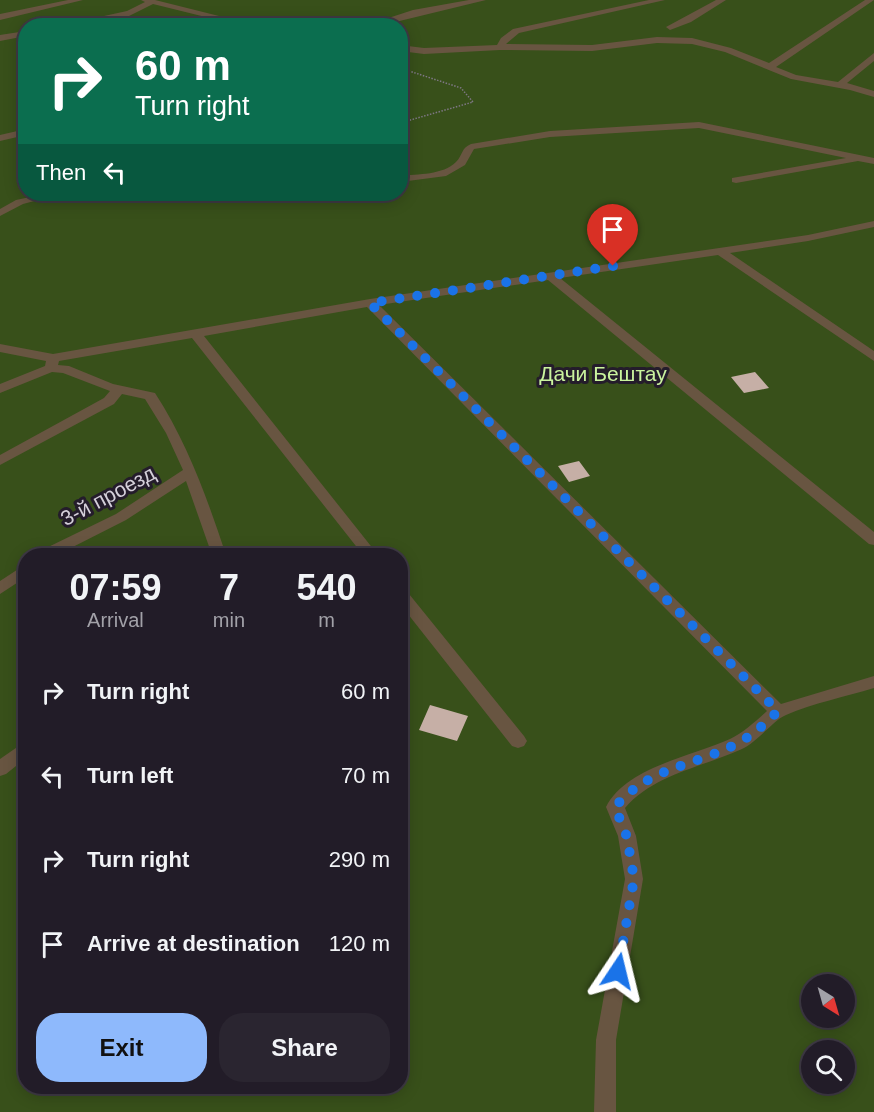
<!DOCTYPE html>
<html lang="en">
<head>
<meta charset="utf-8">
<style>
	:root { --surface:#221c28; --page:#2a2530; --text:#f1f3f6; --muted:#a2a1a8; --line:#3f3a45; --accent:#8eb9fc }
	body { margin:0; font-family:Helvetica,sans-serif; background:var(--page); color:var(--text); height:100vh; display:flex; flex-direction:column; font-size:22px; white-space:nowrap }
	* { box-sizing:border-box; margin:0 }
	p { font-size:20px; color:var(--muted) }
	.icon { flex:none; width:33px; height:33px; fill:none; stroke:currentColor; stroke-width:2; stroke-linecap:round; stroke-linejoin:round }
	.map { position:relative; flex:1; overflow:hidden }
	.sheet { position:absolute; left:18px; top:548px; width:390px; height:546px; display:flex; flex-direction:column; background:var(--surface); border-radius:24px; box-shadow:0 3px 15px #0003,0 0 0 2px var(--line) }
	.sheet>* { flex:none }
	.hud { position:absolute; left:18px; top:18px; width:390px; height:183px; border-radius:24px; box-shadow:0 3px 15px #0003,0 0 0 2px var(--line); background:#0b6e4f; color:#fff; overflow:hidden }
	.needle { width:39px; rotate:143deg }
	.buttons { position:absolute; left:801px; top:974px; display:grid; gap:12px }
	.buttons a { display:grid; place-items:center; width:54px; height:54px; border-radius:50%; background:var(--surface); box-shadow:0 3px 15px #0003,0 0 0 2px var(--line); font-size:30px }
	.pin { position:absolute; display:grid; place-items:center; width:51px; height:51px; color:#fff; margin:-62px -26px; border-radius:50% 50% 50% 0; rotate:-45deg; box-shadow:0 0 6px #0007 }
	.pin .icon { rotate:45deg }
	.me { position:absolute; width:66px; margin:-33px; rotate:10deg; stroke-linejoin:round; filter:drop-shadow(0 0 4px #0008) }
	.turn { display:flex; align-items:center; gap:21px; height:126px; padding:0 18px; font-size:27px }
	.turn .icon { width:78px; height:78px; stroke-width:2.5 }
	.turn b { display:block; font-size:42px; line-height:51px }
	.then { display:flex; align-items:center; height:57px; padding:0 18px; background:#0003; gap:12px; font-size:22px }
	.eta { display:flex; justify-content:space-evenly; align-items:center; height:102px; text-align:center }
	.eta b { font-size:36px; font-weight:600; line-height:42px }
	.button { display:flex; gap:12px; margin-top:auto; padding:12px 18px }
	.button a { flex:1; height:69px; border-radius:24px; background:var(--accent); color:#111; font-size:24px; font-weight:600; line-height:69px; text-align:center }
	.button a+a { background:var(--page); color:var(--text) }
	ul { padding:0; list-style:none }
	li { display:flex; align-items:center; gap:18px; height:84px; padding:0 18px }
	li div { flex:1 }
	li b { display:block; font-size:22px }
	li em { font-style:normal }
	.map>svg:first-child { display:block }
</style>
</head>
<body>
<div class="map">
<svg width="874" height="1112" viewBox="0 0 874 1112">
	<rect width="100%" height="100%" fill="#2e2635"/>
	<!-- green -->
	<path fill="#38501a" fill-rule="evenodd" d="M0 0H874V1112H0ZM26 26H400V194H26ZM26 555H400V1086H26ZM812 984H844V1017H812ZM812 1050H844V1083H812Z"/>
	<!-- building -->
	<path fill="#c6afa6" d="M755 372 769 388 744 393 731 377Z
		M579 461 590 476 569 482 558 466Z
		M430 705 468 716 457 741 419 730Z"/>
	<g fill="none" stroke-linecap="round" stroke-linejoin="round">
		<!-- path -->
		<path stroke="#7e7784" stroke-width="1.5" stroke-dasharray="1.5 1.5" stroke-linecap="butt" d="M400 68 461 88 473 102 400 123"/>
		<!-- minor -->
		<path fill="#685541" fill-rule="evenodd" d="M68 0H83L0 20V14Z
			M141 0H155L259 26H242L153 4 129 16 78 26H58L127 11 145 2Z
			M469 0H486L379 26H364L413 10Z
			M649 0H665L519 33 506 44 592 45 657 37 692 38 731 48 769 63 865 0H874L776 67 796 75 838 82 874 53V61L847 83 874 91V97L850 90 791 79 725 52 692 44 657 43 592 51 500 50 424 54 400 51V45L424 48 497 45 501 38 513 29Z
			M716 0H726L691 22 670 30 666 27Z
			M26 31V36L0 41V35Z
			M699 122 874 158V164L858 161 736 183 732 182V178L846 158 699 128 550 137 474 149 465 165 446 176 400 182V176C418 174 443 175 456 162 463 155 461 148 471 144L550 131Z
			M26 129V135L0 141V135Z
			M44 194H61L23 204 0 216V209L16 200Z
			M79 194H150L127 201 84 197Z
			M874 221V227L808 241 730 253 874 351V361L718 255 560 278 874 532V545L869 544 548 280 379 305 781 704 874 676V688C845 697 813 703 786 715 772 721 759 741 742 749 703 767 654 774 625 808L636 836 643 879 616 1040V1112H594L596 1040 625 879 618 836 606 807C626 767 693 756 730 739 744 732 756 721 767 711L367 307 204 336 378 555H363L192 338 59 361 58 365 69 366 113 384 155 393C188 444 207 498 226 555H212L186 481 126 520 57 555H38L40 551 116 514 183 470 166 433 145 399 122 394 114 404 0 465V455L104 398 110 391 63 373 52 372 0 393V384L45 366 46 361 0 352V344L53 354 370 299 808 235Z
			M26 564V577L0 594V581Z
			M400 588 405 589 524 736 527 741 524 746 518 748 512 746 400 604Z
			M26 741V758L6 774 0 776V759Z"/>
	</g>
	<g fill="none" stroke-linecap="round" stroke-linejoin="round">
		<!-- route -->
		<path stroke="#1a73e8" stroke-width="10" stroke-dasharray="0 18" d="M613 266 370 303 778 711C766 723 753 735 738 743 694 767 650 766 615 807L627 837 634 879 618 971"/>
	</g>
	<g text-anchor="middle" stroke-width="6" stroke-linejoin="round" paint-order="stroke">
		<!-- park labels -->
		<g font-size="21" fill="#caf39e" stroke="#241c2b">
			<text x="603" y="381">Дачи Бештау</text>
		</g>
		<!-- street labels -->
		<g font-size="21" fill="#d4cfd9" stroke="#241c2b">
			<text transform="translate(108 496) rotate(-28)" y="7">3-й проезд</text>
		</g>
	</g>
</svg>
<div class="buttons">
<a><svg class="needle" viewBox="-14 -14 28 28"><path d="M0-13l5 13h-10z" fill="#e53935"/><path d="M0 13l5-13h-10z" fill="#a2a1a8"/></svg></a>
<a><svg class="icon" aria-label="search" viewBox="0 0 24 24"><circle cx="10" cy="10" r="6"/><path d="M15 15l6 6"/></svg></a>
</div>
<div class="pin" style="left:613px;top:266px;background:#d93025"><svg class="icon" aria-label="arrive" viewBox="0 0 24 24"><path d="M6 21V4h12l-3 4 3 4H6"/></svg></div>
<svg class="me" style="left:618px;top:971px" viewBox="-20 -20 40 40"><path d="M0-17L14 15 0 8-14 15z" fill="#1a73e8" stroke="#fff" stroke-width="4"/></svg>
<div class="hud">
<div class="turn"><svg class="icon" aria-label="right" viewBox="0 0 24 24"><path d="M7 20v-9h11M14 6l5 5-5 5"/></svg><div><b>60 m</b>Turn right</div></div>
<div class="then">Then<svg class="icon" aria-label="left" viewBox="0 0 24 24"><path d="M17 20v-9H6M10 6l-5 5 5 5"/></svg></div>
</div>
<section class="sheet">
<div class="eta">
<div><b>07:59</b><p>Arrival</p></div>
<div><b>7</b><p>min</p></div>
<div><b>540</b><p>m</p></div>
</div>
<ul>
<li><svg class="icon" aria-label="right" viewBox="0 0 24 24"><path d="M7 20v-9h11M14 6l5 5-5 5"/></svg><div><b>Turn right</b></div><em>60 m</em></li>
<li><svg class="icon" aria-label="left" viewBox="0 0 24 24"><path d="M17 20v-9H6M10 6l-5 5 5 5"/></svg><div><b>Turn left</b></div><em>70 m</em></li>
<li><svg class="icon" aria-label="right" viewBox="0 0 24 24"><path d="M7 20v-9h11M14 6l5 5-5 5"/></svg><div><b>Turn right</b></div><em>290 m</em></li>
<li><svg class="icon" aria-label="arrive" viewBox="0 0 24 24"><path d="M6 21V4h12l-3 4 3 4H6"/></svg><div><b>Arrive at destination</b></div><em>120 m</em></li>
</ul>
<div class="button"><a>Exit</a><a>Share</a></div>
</section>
</div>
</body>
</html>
